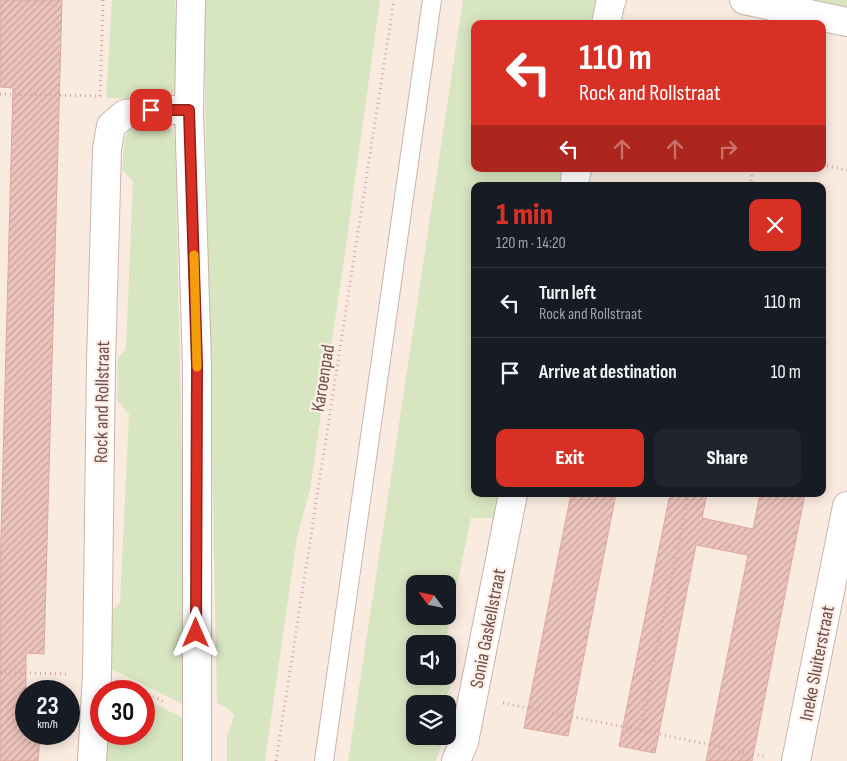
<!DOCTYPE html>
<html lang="en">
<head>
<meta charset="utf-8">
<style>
	:root { --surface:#171b24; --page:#20242c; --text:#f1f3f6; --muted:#9ea1a6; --line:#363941; --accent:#d93025 }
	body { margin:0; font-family:"Sofia Sans Condensed",sans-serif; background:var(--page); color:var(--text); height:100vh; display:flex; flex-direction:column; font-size:19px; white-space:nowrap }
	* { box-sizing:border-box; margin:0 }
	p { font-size:16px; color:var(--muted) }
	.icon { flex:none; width:28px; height:28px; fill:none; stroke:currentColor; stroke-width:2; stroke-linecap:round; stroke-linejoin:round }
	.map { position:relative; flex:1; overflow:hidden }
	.details { position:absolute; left:471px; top:182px; width:355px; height:315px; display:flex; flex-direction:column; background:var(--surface); border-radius:10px; box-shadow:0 2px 12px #0003 }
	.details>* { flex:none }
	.guide { position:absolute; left:471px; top:20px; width:355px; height:152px; border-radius:10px; box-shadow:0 2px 12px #0003; background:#d93025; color:#fff; overflow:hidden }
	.needle { width:32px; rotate:303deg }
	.tools { position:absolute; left:406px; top:575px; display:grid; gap:10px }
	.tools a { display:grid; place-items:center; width:50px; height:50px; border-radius:10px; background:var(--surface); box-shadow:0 2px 12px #0003; font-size:25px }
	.speed { position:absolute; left:15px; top:680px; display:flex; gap:10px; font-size:25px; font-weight:700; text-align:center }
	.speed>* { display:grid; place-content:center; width:65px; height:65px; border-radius:50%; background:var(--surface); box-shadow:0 2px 12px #0003; line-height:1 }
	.speed small { font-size:12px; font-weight:400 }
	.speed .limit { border:8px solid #d22; background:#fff; color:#111 }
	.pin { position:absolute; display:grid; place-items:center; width:42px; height:42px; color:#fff; margin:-21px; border-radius:10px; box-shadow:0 2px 8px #0006 }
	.me { position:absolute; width:55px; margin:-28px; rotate:0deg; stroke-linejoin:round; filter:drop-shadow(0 0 4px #0008) }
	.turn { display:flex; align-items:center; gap:18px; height:105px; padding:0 25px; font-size:22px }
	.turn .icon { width:65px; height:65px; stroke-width:2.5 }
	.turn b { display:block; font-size:35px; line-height:42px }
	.lanes { display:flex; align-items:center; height:48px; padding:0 25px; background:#0003; justify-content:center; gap:25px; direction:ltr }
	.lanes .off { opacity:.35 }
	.round { display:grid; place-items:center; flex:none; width:52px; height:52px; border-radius:10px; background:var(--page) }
	.head { display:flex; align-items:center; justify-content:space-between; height:85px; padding:0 25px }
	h1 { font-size:30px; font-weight:800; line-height:38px; color:var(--accent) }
	.cta { display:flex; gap:10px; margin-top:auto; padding:10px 25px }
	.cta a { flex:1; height:58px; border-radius:10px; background:var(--accent); color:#fff; font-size:20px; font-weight:800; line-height:58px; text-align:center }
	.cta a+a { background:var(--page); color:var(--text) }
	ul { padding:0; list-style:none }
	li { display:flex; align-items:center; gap:15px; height:70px; padding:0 25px; border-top:1px solid var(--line) }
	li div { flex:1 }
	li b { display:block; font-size:19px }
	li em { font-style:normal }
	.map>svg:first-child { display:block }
</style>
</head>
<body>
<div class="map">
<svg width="847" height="761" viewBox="0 0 847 761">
	<defs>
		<pattern id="building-hatch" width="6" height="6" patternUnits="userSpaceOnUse" patternTransform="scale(1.25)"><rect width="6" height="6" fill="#edc4bb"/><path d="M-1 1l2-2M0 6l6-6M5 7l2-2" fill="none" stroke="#c4a29a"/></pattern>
	</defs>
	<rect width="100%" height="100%" fill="#faebe1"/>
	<!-- grass -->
	<path fill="#d8e5c1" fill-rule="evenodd" d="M112 0H175L179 85 172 95 158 100 106 98Z
		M204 0H380L344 260 310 489 297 538 265 761H227V736L231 726 234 715 228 709 217 703 205 102Z
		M463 0H600L598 24H475V169H569L566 186H475V494H504L499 518H471L445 644H415V676H439L437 684 451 686 446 697 428 694 425 704H415V736H444L436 761H348ZM415 584H448V616H415Z
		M802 0H847V9Z
		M145 121 159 124 172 129 175 140 187 681 185 705 111 669 112 611 120 603 129 414 117 400 118 358 126 349 133 181 122 170 125 137 133 126Z
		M144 698 186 720 184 761H104L106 734H144Z"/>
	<!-- building -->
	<path fill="url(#building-hatch)" stroke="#dea79d" d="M0 0H62L44 654 26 653V734H40L38 761H0V572L13 88 0 87Z
		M571 494H616L568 736 524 728Z
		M670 494H707L702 518 753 529 760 494H805L752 761H706L748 555 696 545 655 753 619 746Z"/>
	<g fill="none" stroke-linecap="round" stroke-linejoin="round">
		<defs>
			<path id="lane" d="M324 761 432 0"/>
			<path id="street" d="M191 0 189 110 197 365V761
				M744 0 847 22
				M606 24 610 4 612 0
				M574 186 577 169
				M92 761 97 675 101 363 107 149 111 126 125 114 151 110H189
				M456 761 464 742 513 494
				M796 761 847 506"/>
		</defs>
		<!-- lane casing -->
		<use href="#lane" stroke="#cbb3ac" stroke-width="20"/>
		<!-- street casing -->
		<use href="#street" stroke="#cbb3ac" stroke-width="30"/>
		<!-- path -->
		<path stroke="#d1a79f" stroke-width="3" stroke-dasharray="1 4" stroke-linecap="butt" d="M0 94 100 96 103 0
			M822 165 847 170
			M750 186 754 169
			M0 672 66 674
			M128 684 142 691
			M144 692 166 703
			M503 703 640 730 767 757
			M640 730 689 494
			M276 761 394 0"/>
		<!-- lane -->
		<use href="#lane" stroke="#fff" stroke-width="18"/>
		<!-- street -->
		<use href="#street" stroke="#fff" stroke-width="28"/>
	</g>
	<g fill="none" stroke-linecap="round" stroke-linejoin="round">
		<defs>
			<path id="route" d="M151 110H189L197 365 196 633"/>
		</defs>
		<!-- route casing -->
		<use href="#route" stroke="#8d1f18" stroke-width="12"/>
		<!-- route -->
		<use href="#route" stroke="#d93025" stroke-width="9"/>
		<!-- slow -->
		<path stroke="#f59e0b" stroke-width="9" d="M194 255 197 367"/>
	</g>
	<g text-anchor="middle" stroke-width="4.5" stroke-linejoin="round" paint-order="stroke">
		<!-- street labels -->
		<g font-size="19" fill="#6e4f4a" stroke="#fdefe7">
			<text transform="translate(322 378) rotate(-81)" y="7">Karoenpad</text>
			<text transform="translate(101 402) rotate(-89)" y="7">Rock and Rollstraat</text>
			<text transform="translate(487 628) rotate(-79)" y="7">Sonia Gaskellstraat</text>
			<text transform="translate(816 663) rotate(-79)" y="7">Ineke Sluiterstraat</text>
		</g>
	</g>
</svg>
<div class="tools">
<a><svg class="needle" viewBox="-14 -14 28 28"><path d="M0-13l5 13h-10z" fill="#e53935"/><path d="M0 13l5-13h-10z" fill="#9ea1a6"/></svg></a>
<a><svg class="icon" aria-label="sound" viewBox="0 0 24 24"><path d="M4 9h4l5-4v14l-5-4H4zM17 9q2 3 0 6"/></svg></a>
<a><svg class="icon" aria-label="layers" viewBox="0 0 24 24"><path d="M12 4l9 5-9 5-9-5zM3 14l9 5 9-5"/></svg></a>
</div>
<div class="speed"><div>23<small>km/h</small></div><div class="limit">30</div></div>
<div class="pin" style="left:151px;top:110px;background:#d93025"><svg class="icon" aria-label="arrive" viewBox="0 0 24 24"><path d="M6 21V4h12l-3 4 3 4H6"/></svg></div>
<svg class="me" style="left:196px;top:633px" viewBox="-20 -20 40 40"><path d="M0-17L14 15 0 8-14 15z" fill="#d93025" stroke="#fff" stroke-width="4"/></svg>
<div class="guide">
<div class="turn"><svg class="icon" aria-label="left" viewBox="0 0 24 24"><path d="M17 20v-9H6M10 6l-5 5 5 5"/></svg><div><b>110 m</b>Rock and Rollstraat</div></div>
<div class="lanes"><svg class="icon" aria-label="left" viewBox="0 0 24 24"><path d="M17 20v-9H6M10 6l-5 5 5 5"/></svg><svg class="icon off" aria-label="ahead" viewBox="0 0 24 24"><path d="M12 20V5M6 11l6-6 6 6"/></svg><svg class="icon off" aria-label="ahead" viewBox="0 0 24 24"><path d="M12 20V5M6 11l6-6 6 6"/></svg><svg class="icon off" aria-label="right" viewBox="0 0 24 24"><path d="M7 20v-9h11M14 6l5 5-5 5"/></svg></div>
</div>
<section class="details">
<div class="head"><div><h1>1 min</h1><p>120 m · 14:20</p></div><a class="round" style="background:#d93025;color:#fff"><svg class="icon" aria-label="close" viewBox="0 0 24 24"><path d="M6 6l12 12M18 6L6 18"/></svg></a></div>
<ul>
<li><svg class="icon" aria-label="left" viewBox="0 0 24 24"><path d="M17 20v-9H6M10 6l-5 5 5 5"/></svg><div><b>Turn left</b><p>Rock and Rollstraat</p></div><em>110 m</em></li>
<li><svg class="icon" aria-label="arrive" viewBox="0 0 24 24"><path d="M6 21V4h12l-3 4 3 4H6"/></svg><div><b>Arrive at destination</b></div><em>10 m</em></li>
</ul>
<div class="cta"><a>Exit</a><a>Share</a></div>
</section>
</div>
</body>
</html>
